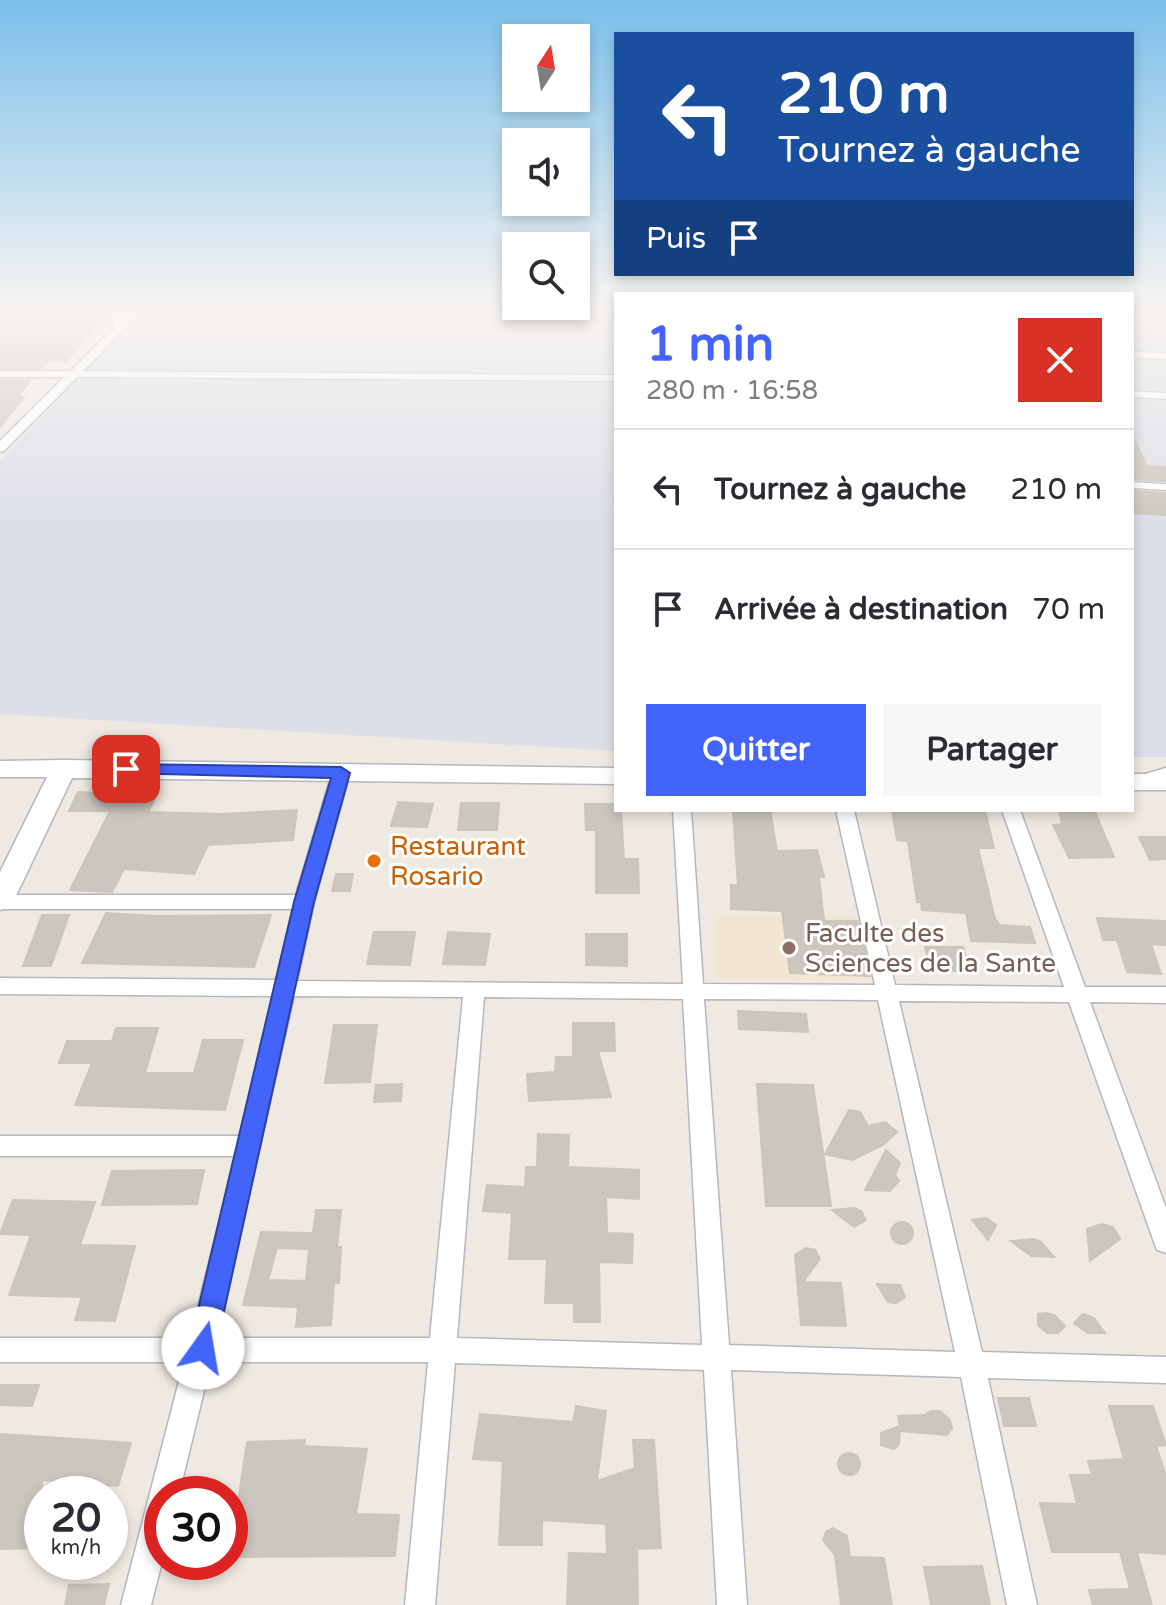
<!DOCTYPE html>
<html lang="fr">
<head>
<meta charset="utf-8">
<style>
	:root { --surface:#fff; --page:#f7f7f7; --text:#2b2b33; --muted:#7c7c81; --line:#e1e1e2; --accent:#4264fb }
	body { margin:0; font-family:"Varela Round",sans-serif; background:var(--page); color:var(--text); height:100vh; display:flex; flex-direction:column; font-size:30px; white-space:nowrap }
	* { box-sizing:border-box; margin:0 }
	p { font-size:26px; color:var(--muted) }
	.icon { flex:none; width:44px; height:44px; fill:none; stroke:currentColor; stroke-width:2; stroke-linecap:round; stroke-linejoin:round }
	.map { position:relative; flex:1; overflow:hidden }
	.drawer { position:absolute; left:614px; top:292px; width:520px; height:520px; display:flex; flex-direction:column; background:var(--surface); border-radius:0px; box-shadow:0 4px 12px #0003 }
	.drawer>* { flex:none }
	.banner { position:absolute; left:614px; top:32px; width:520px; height:244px; border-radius:0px; box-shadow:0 4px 12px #0003; background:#1a4fa0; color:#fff; overflow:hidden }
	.needle { width:52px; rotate:12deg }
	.buttons { position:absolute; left:502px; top:24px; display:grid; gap:16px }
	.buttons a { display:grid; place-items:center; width:88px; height:88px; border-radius:0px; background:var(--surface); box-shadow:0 4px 12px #0003; font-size:40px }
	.speed { position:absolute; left:24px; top:1476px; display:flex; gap:16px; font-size:40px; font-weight:700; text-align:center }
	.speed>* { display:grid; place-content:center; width:104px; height:104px; border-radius:50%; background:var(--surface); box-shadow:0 4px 12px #0003; line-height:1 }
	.speed small { font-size:20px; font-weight:400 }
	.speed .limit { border:12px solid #d22; background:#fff; color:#111 }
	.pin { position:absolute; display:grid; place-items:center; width:68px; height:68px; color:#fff; margin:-34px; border-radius:16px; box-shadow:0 4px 12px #0006 }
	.me { position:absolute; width:88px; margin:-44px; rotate:13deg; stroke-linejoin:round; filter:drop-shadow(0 0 6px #0008) }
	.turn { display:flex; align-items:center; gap:28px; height:168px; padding:0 32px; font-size:36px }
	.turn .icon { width:104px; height:104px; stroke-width:2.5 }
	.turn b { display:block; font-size:56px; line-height:68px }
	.then { display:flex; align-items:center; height:76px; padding:0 32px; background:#0003; gap:16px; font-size:30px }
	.round { display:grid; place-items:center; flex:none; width:84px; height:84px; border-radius:0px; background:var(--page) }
	.headline { display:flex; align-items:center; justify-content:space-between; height:136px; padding:0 32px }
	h1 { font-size:48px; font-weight:700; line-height:60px; color:var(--accent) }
	.primary-button { display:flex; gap:16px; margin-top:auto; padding:16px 32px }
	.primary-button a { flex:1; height:92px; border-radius:0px; background:var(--accent); color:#fff; font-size:32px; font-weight:700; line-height:92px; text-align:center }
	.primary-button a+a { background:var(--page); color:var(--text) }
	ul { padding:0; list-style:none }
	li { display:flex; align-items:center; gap:24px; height:120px; padding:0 32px; border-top:2px solid var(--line) }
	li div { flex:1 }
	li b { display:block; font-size:30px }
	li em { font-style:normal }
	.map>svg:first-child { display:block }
</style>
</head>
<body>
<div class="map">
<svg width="1166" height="1605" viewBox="0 0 1166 1605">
	<rect width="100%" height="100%" fill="#efe9e1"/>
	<!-- education -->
	<path fill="#f0e6d1" d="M715 915 858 916 869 979H716Z"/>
	<!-- airport -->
	<path fill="#dcdee8" d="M143 308H616V751L0 714V462Z
		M1132 308H1166V757H1132Z"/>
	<!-- building -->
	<path fill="#cbc7bf" stroke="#cbc5ba" stroke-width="2" fill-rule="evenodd" d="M6 309H19L32 320 42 310 73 318H103L66 361H48L41 368H0V315Z
		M0 380H31L17 397H24L0 427Z
		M1132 435 1147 466 1166 467V481L1132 479Z
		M1132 491 1166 493V515L1132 513Z
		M78 792 156 796 148 812 221 814 297 810 293 840 208 845 194 874 124 869 112 892 70 890 110 811H69Z
		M398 802 433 804 427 827 391 826Z
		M461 803H499L497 830H458Z
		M585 804H616V810H621L624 859H638L639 893H596V830H586Z
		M733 810H770L777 851 817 850 824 877H819L824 921H858L870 976 790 973 782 911 731 909V885L738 886Z
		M892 810H985L994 848H978L995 919 1000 925 1030 927 1035 943 971 941 966 913 922 910 921 902H917L908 841 897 840Z
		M1059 810 1095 812 1114 857 1069 858 1053 825 1062 824Z
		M1139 837H1166V859L1150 860Z
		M336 874H353L350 891H332Z
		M106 913 156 916 271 915 254 967 82 963Z
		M42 915H69L51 966H23Z
		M1097 918 1166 921V945L1151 944 1161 974 1127 972 1117 940H1103Z
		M374 932H415L410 965 367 964Z
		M448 932 490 934 485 965 443 964Z
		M586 934H627V966L586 965Z
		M925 947H963L969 971H931Z
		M738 1011 806 1014 808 1032 739 1029Z
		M573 1023H614L615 1051H598L611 1097 529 1101 527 1074 555 1072 556 1057H573Z
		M334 1025H377L370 1082 325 1083Z
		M116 1028H158L145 1073H194L203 1040H243L225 1110 75 1105 92 1063H59L67 1041H112Z
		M402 1084 401 1101 374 1102 376 1085Z
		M757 1084 813 1085 831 1206H766Z
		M849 1110 860 1112 868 1126 885 1122 897 1132 883 1145 852 1160 825 1154Z
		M538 1134 569 1135 568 1167 639 1170V1199L606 1197 607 1233 633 1234 632 1263 599 1262 600 1322H574V1303H545L547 1259H509L512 1213 483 1211 487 1185 525 1187 526 1167H537Z
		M886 1150 900 1163 895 1175 899 1181 890 1191 865 1190Z
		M204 1170 197 1204 102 1205 112 1171Z
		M13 1200 95 1202 80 1245 135 1246 115 1321 75 1320 82 1297 9 1295 31 1235 0 1234Z
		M854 1208 861 1211 866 1220 854 1227 832 1210Z
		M316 1210H341L337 1247H341L339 1283H334L331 1325 296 1327 298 1307 243 1305 261 1232 313 1233ZM277 1248 309 1249 306 1281 268 1280Z
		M986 1218 996 1225 988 1240 972 1220Z
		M891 1233a11 11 0 1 1 22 0a11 11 0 1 1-22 0Z
		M1102 1224 1113 1227 1120 1239 1090 1261 1087 1229Z
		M1034 1239 1041 1242 1054 1257 1031 1256 1011 1241Z
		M806 1248 815 1250 820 1259 803 1282 841 1283 846 1326 801 1325 795 1255Z
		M877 1284 900 1285 905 1297 896 1303 888 1302Z
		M1046 1313 1054 1315 1065 1326 1058 1333H1047L1038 1325V1314Z
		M1083 1314 1094 1318 1105 1333H1088L1074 1323Z
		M0 1385H39L32 1406 0 1405Z
		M998 1398H1029L1036 1426H1004Z
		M576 1406 606 1411 597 1481 635 1468 633 1440H654L661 1548 637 1549 638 1605H567L569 1553 607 1554 606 1524 542 1520V1545H499L503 1461 473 1459 480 1414 573 1422Z
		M1109 1406H1153L1166 1445 1156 1446 1166 1476V1554L1137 1552 1152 1605H1093L1089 1590 1130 1589 1120 1552H1052L1040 1503 1077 1504 1070 1475H1092L1088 1461 1124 1459Z
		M931 1411H940L950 1420 952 1428 947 1435 901 1431 900 1427 899 1444 894 1449 881 1445V1433L900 1426 898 1416 925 1415Z
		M0 1434 32 1436 131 1443 118 1486 42 1480V1548L0 1549Z
		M305 1440 304 1446 367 1449 356 1514 399 1515 395 1556 230 1557V1509H237L247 1442Z
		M838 1464a11 11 0 1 1 22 0a11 11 0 1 1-22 0Z
		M833 1528 847 1536 850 1557 884 1558 892 1605H841L835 1555 823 1540 826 1532Z
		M982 1566 990 1605H931L924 1567Z
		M109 1584 104 1605H65L69 1585Z"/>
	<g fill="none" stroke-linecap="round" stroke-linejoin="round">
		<defs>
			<path id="lane-far1" d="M1132 355 1166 356
				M71 374 616 378
				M1132 394 1166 396
				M1132 485 1166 487"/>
			<path id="lane" d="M1132 782 1166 772"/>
			<path id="street" d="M105 308H116L123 319 134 308H145L4 451 0 452V441L64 377H0V371H71L114 328 112 317Z
				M341 768 350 773 314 902 297 981 683 984 673 810H691L703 984 875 985 836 810H854L895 985 1064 987 1002 810H1020L1085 987H1166V1003L1090 1002 1166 1208V1253L1157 1250 1154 1242 1069 1002 899 1001 982 1352 1166 1357V1383L988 1378 1037 1605H1007L961 1377 731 1370 747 1605H717L704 1370 455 1363 435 1605H405L428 1362H211L179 1494H162V1562L151 1605H121L184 1362H0V1338H190L236 1156H0V1136H241L273 996 0 994V978L276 980 293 909H0V895H296L332 773ZM294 996 463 997 430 1338H216ZM484 997 683 999 702 1345 457 1338ZM704 999 878 1000 955 1352 729 1345Z"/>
			<path id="secondary" d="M64 760 616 768V784L72 778 14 900 10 907 0 910V872L47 777H0V761Z
				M1132 774H1166V790H1132Z"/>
		</defs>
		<!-- lane-far1 casing -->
		<use href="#lane-far1" stroke="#b4b7c1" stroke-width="8"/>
		<!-- lane casing -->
		<use href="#lane" stroke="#b4b7c1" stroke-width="11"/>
		<!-- street casing -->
		<use href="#street" stroke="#b4b7c1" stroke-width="3"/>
		<!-- secondary casing -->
		<use href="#secondary" stroke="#b4b7c1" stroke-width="3"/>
		<!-- lane-far1 -->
		<use href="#lane-far1" stroke="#fff" stroke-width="6"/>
		<!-- lane -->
		<use href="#lane" stroke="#fff" stroke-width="8"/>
		<!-- street -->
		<use href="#street" fill="#fff" fill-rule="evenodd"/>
		<!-- secondary -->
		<use href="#secondary" fill="#fff" fill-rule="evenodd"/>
	</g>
	<!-- sky -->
	<linearGradient id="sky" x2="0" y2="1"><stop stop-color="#7abfeb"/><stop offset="0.58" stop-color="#f8f5f2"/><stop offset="1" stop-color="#f8f5f2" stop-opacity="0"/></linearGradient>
	<rect width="1166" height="533" fill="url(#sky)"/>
	<!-- route -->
	<path fill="#4264fb" stroke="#2b41a3" stroke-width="2" d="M126 764 341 767 350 773 314 902 216 1348 212 1357 203 1360 193 1357 189 1348 294 902 331 778 120 773V766Z"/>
	<!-- markers -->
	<circle fill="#e8710a" stroke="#fff" stroke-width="3" cx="374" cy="861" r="8"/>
	<circle fill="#8d6e63" stroke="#fff" stroke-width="3" cx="789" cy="948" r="8"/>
	<g text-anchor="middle" stroke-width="6" stroke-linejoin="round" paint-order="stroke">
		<!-- food labels -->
		<g font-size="26" fill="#c56008" stroke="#fff" text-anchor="start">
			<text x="390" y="855">Restaurant<tspan x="390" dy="30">Rosario</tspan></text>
		</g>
		<!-- education labels -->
		<g font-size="26" fill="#785e54" stroke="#fff" text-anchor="start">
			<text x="805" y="942">Faculte des<tspan x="805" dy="30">Sciences de la Sante</tspan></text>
		</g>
	</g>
</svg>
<div class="buttons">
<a><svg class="needle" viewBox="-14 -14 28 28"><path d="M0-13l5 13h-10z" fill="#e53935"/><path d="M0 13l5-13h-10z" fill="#7c7c81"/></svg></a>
<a><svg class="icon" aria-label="sound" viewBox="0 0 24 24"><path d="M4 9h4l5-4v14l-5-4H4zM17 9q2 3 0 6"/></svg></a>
<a><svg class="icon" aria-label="search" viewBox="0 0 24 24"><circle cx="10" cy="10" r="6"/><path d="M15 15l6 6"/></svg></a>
</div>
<div class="speed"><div>20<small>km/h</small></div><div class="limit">30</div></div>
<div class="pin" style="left:126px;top:769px;background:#d93025"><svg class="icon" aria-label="arrive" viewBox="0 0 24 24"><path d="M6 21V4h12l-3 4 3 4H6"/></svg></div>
<svg class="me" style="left:203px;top:1348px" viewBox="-20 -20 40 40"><circle r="19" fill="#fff"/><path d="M0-13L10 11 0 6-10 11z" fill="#4264fb"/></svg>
<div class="banner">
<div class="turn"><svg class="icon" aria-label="left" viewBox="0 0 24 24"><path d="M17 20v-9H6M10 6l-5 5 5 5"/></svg><div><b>210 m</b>Tournez à gauche</div></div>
<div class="then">Puis<svg class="icon" aria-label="arrive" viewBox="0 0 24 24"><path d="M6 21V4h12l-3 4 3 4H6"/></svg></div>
</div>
<section class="drawer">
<div class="headline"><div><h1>1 min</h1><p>280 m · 16:58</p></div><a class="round" style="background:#d93025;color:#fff"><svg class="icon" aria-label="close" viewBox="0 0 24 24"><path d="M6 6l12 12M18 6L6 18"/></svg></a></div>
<ul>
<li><svg class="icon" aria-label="left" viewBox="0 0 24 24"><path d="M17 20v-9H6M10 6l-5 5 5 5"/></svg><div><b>Tournez à gauche</b></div><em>210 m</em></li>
<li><svg class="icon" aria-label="arrive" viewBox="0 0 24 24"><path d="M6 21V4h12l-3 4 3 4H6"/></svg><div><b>Arrivée à destination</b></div><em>70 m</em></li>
</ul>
<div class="primary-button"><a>Quitter</a><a>Partager</a></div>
</section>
</div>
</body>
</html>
